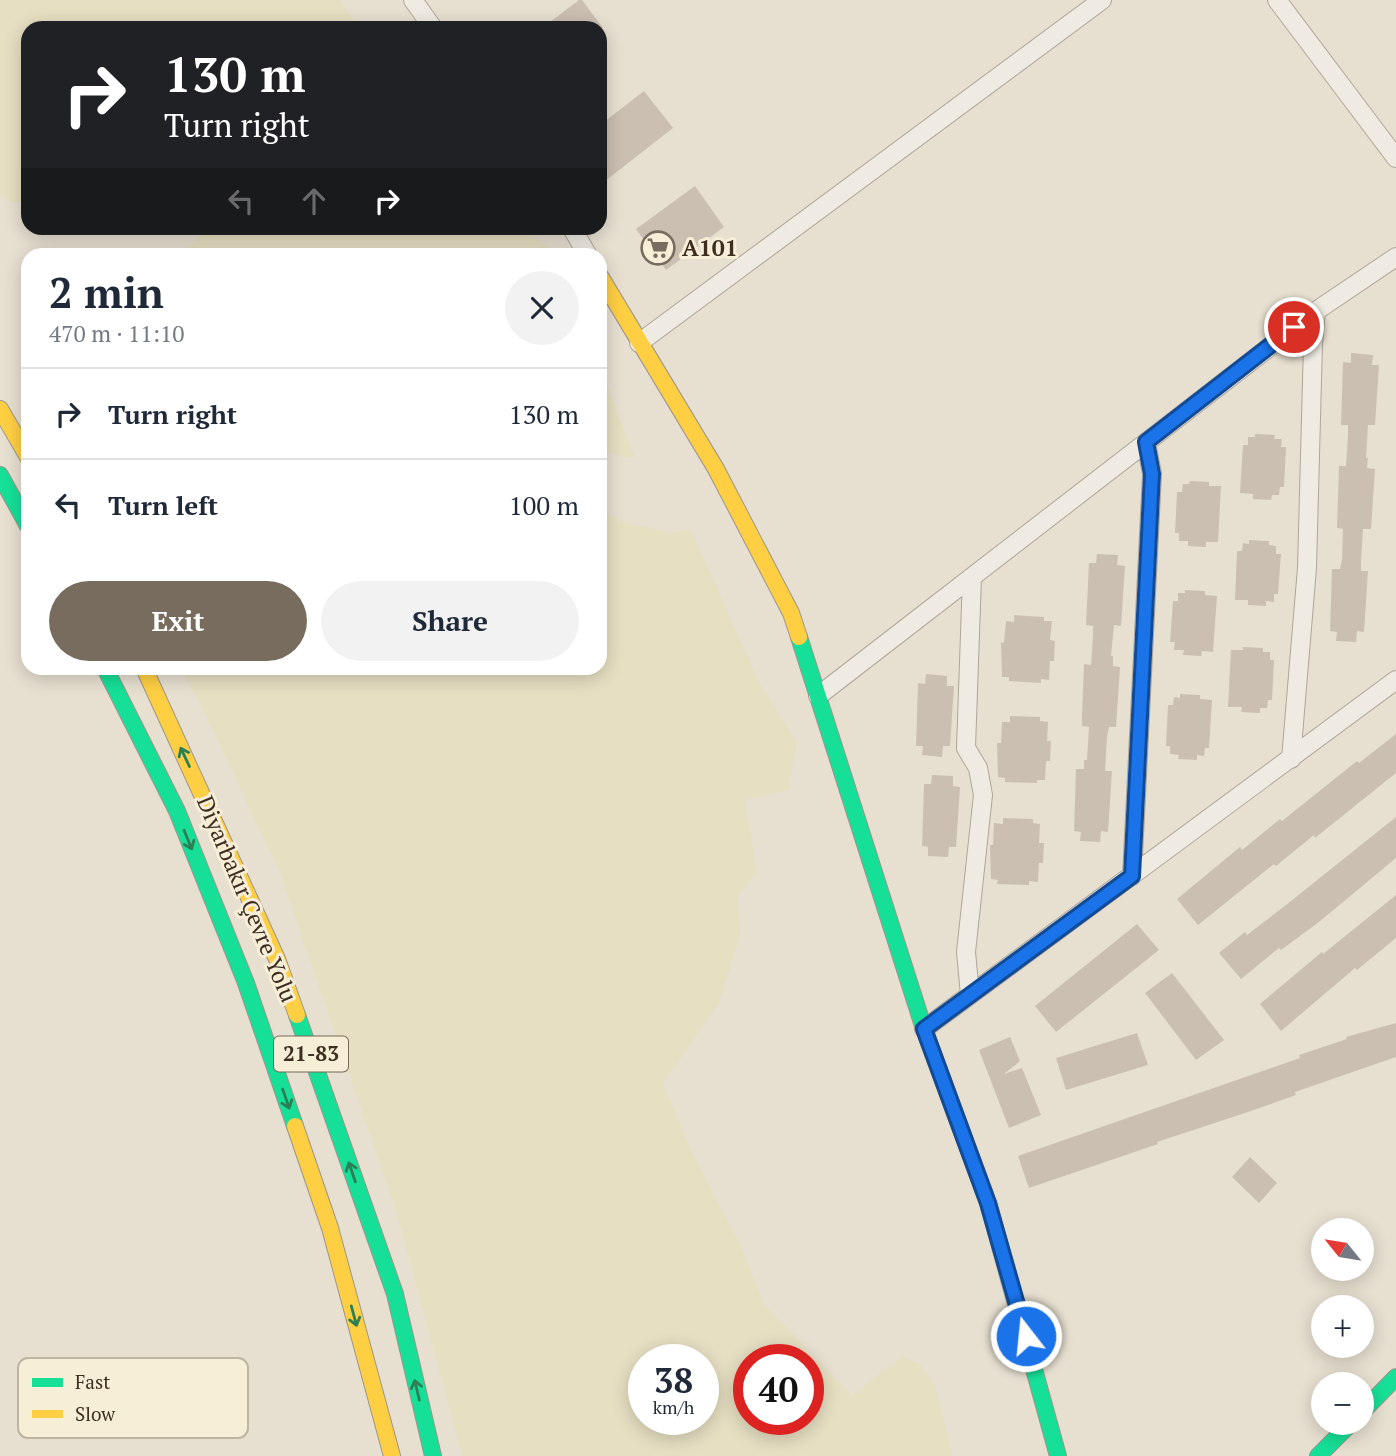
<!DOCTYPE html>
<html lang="en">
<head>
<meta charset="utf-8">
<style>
	:root { --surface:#fff; --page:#f2f2f3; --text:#1f2937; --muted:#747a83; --line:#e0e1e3; --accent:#786c5e }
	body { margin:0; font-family:"PT Serif",serif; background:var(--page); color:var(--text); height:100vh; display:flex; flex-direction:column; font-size:26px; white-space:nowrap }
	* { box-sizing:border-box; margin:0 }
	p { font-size:23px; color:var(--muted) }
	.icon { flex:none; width:38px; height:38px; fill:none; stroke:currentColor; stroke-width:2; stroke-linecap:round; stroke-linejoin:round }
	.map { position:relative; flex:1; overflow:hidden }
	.drawer { position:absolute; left:21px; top:248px; width:586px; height:427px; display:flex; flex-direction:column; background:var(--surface); border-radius:21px; box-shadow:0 4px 18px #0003 }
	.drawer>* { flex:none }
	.guide { position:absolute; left:21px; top:21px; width:586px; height:214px; border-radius:21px; box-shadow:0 4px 18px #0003; background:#202124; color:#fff; overflow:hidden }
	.needle { width:46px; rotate:300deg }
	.tools { position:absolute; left:1311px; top:1218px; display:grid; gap:14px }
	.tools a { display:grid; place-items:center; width:63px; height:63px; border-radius:50%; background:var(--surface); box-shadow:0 4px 18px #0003; font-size:35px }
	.speed { position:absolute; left:628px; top:1344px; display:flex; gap:14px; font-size:35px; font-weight:700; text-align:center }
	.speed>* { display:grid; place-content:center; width:91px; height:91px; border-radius:50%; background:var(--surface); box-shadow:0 4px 18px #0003; line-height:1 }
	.speed small { font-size:18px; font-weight:400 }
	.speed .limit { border:10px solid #d22; background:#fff; color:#111 }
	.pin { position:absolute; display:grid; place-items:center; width:60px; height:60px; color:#fff; margin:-30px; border:4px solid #fff; border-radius:50%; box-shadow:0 2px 7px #0007 }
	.me { position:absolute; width:77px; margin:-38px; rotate:344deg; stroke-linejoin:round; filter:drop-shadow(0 0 5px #0008) }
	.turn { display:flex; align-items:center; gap:24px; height:147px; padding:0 28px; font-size:32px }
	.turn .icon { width:91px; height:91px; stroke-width:2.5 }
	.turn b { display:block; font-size:49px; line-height:60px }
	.lanes { display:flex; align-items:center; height:66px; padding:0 28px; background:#0003; justify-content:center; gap:35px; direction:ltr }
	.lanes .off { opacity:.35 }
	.round { display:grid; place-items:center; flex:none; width:74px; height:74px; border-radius:37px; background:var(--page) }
	.head { display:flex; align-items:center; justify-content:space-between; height:119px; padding:0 28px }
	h1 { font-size:42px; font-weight:800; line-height:52px }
	.button { display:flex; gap:14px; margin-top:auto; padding:14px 28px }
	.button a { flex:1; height:80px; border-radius:42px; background:var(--accent); color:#fff; font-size:28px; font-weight:800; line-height:80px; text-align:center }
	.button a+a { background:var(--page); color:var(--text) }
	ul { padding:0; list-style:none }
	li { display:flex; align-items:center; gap:21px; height:91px; padding:0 28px; border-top:2px solid var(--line) }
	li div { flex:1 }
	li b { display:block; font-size:26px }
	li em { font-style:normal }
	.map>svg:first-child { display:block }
</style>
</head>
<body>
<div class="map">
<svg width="1396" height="1456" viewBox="0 0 1396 1456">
	<rect width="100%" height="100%" fill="#e7e0d1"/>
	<!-- farmland -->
	<path fill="#e6dfc2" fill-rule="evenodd" d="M0 0H340L360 28H28V200L13 203 0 195Z
		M206 228H524L558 255H181Z
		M600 367 634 455 629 458 600 451Z
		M600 509 621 521 670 533 691 529 759 682 797 742 789 790 745 800 757 872 738 896 740 936 719 1003 663 1084 693 1154 740 1244 764 1304 852 1395 902 1357 919 1363 935 1385 953 1456H462L397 1214 278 868 203 710 181 669 600 668ZM644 1360H704V1419H644ZM749 1360H808V1419H749Z"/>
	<!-- building -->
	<path fill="#cbbfb2" d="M579 0H582L603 28H542Z
		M644 91 673 128 600 185V125Z
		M695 186 724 227 666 270 636 229Z
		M1351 353 1373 355 1372 365H1379L1375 425H1368L1366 458H1368L1367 468 1375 469 1371 529H1363L1361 561V571H1368L1364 632 1357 631 1356 642 1336 641 1337 632 1330 631 1332 569H1340L1342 560 1343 529 1337 528 1339 466H1346L1348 435V425H1341L1343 362 1351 363Z
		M1255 434 1275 435 1274 439H1282L1281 447H1286L1284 487H1280L1279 495H1272L1271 500 1253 499V494L1240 493 1243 445H1248V437H1255Z
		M1190 481 1209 482V486H1221L1218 542H1206V547L1188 546V541H1179V533H1175L1177 492H1182L1183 484H1189Z
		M1249 540 1269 541V545L1276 546V554H1281L1278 594H1274V602L1266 601V606L1248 605V600H1235L1237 551H1242L1243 543 1249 544Z
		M1097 554 1118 555 1117 565 1125 566 1121 626 1114 625 1111 656H1113V666L1120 667 1116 727H1109L1107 737 1105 771H1112L1108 832 1101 831 1100 842 1080 841 1081 832 1074 831 1076 769H1084V760H1087L1089 727 1082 726V716L1084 664 1091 665 1093 635V626L1086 625 1089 563H1096Z
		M1185 590 1205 591V595L1217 596 1213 652 1202 651 1201 656 1183 655 1184 650H1174L1175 642H1170L1173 601H1178V593H1185Z
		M1014 615 1044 617V621H1052L1050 640 1055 641 1054 661H1050L1049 680 1041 679V683L1009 681V677H1002L1001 642 1004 643 1006 621 1014 622Z
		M1243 647 1263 648V652H1270V660H1274L1272 700H1268L1267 708H1260V713L1241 712 1242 707H1228L1231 650H1243Z
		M926 674 947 676V686H954L950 746H943L942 757 922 755 923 746H916L918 683 925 684Z
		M1180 694 1200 695V699L1212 700 1209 748H1205L1204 756 1197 755V760L1178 759 1179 755 1170 754V746H1166L1168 705H1173L1174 697 1180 698Z
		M1010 716 1040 717V721L1048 722 1047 741H1051L1050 761H1046L1045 780H1037V783L1005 782V778L998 777 997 743H1001L1002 722H1010Z
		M1396 734V773L1315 838 1314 835 1276 866 1274 864 1198 925 1177 899 1240 847 1242 850 1280 819 1282 821 1357 761 1359 763Z
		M932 775 953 776V786L960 787 956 847H949L948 857 928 856V847L922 846 924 784H931Z
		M1396 817V858L1319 922 1281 950 1279 948 1241 979 1219 953 1245 932 1247 935 1286 905Z
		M1003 818 1033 819V823L1040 824 1039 843H1044L1043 863H1039L1038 882 1029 881V885L997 884 998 880 991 879 990 845H993L994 823 1003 824Z
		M1396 895V938L1357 970 1355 968 1281 1031 1260 1004 1322 952 1323 954Z
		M1137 924 1159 950 1056 1032 1035 1006Z
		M1172 973 1224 1040 1196 1060 1145 993Z
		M1396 1023V1057L1295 1092 1296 1095 1251 1111 1157 1142 1158 1144 1029 1188 1018 1156 1300 1058 1299 1055 1347 1039 1346 1037Z
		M1137 1033 1148 1065 1066 1090 1056 1058Z
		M1010 1037 1020 1061 1004 1074 1022 1068 1041 1115 1009 1128 979 1050Z
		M1250 1157 1277 1183 1259 1203 1232 1177Z"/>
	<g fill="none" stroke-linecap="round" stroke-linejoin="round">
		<defs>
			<path id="street" d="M413 0 433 28
				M1277 0 1396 158
				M572 228 588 256
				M639 343 1102 0
				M818 696 1316 311 1396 257
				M1291 759 1307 568 1313 343 1316 311
				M1132 876 1152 474 1146 442
				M970 995 966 952 983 795 978 768 966 748 972 577
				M924 1029 1396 680"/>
			<path id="fast" d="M0 475 28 526
				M799 637 924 1029 988 1203 1058 1456
				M105 668 177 811 246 983 295 1126
				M297 1015 395 1294 433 1456
				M1362 1412 1396 1377
				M1318 1456 1351 1423"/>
			<path id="slow" d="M600 276 716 469 791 613 799 637
				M0 409 28 457
				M144 668 277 959 297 1015
				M295 1126 330 1228 392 1456"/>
		</defs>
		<!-- street casing -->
		<use href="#street" stroke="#ada599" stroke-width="20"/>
		<!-- fast casing -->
		<use href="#fast" stroke="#9c958a" stroke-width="18"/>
		<!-- slow casing -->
		<use href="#slow" stroke="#9c958a" stroke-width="18"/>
		<!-- street -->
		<use href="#street" stroke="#efebe3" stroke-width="18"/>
		<!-- fast -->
		<use href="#fast" stroke="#16e098" stroke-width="16"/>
		<!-- slow -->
		<use href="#slow" stroke="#ffcf43" stroke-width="16"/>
	</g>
	<!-- one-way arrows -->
	<defs><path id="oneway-shaft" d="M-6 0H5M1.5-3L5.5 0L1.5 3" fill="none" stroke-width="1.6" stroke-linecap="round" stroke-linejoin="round" transform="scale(1.75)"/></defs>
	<g stroke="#2b7e56">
		<use href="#oneway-shaft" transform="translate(185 757) rotate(-115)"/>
		<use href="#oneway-shaft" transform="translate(188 840) rotate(68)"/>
		<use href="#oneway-shaft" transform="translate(286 1099) rotate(71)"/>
		<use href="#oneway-shaft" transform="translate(352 1172) rotate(-109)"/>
		<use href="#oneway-shaft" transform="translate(354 1316) rotate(75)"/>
		<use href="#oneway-shaft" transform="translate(417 1390) rotate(-103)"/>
	</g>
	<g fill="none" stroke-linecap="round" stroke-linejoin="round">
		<defs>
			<path id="route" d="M1026 1336 988 1203 924 1029 1132 876 1152 474 1146 442 1294 327"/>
		</defs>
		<!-- route casing -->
		<use href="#route" stroke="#114b97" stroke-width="18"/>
		<!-- route -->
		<use href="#route" stroke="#1a73e8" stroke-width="12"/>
	</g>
	<!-- icons -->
	<defs>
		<symbol id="supermarket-ring" viewBox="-11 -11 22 22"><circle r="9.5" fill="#f7eed8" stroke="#786c5e" stroke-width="1.5"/><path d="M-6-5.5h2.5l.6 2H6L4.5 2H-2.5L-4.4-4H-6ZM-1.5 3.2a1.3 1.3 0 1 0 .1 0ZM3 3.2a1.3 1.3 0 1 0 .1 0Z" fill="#786c5e"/></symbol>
	</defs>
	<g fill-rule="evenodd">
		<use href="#supermarket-ring" x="639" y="229" width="38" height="38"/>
	</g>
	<g text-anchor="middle" stroke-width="6" stroke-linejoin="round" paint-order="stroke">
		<!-- shield labels -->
		<rect fill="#f7eed8" stroke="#756857" stroke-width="2" x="274" y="1036.5" width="74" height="35" rx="5"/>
		<g font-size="21" font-weight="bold" fill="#3d2e20">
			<text x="311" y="1061">21-83</text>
		</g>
		<!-- poi labels -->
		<g font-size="23" font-weight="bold" fill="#3d2e20" stroke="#f7eed8" text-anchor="start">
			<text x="682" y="256">A101</text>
		</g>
		<!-- street labels -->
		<g font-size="23" fill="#3d2e20" stroke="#f7eed8">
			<text transform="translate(247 899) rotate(67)" y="8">Diyarbakır Çevre Yolu</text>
		</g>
	</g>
	<!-- legend -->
	<rect x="18" y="1358" width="230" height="80" rx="10" fill="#f7eed8" stroke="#bfb4a1" stroke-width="2"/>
	<rect x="32" y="1378" width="31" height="9" fill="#16e098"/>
	<rect x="32" y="1410" width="31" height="8" fill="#ffcf43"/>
	<g font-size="19" fill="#3d2e20">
		<text x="75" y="1389">Fast</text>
		<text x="75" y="1421">Slow</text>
	</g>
</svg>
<div class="tools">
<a><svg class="needle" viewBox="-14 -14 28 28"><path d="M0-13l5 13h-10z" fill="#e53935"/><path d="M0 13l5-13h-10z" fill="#747a83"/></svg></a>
<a>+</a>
<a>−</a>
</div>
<div class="speed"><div>38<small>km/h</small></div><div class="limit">40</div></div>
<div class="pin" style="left:1294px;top:327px;background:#d93025"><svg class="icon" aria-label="arrive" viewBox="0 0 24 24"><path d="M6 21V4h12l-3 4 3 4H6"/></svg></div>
<svg class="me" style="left:1026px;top:1336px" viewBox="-20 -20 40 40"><circle r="17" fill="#1a73e8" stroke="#fff" stroke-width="3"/><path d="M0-11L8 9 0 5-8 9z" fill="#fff"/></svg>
<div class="guide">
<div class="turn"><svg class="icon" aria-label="right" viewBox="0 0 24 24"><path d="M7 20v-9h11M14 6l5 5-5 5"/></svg><div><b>130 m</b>Turn right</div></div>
<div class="lanes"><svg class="icon off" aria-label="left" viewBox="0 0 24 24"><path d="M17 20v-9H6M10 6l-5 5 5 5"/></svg><svg class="icon off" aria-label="ahead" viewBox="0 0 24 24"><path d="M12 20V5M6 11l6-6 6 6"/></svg><svg class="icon" aria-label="right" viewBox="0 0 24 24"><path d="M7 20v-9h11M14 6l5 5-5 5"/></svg></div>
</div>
<section class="drawer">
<div class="head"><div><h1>2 min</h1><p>470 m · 11:10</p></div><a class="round"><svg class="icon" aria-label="close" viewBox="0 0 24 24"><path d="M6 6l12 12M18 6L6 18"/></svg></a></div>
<ul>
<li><svg class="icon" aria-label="right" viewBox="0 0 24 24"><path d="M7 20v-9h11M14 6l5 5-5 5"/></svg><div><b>Turn right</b></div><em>130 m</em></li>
<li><svg class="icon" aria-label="left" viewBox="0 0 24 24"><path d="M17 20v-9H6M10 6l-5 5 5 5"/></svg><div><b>Turn left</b></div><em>100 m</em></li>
</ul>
<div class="button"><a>Exit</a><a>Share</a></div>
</section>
</div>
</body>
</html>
